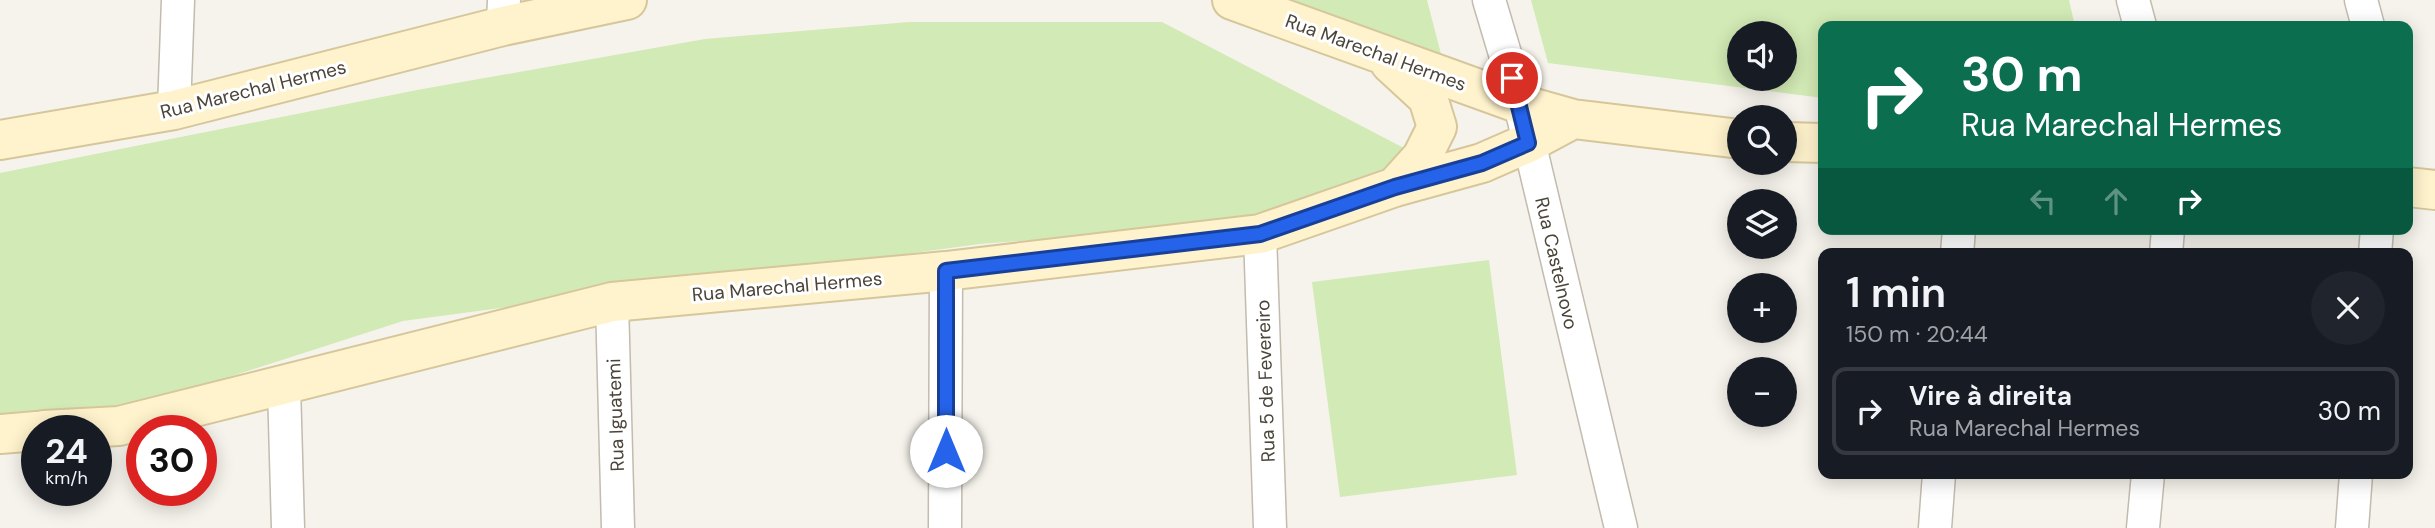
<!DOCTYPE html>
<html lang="pt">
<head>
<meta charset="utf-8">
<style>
	:root { --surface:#171b24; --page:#20242c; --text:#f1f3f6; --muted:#9ea1a6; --line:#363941 }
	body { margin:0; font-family:"DM Sans",sans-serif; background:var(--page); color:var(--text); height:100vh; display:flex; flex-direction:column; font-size:26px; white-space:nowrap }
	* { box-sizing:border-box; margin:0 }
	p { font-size:23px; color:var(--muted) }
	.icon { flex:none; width:38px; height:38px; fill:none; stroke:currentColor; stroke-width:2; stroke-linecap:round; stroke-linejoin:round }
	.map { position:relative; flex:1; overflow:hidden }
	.panel { position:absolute; left:1818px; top:248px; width:595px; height:231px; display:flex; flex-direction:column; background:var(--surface); border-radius:14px; box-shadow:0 4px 18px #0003 }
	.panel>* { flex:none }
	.top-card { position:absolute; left:1818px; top:21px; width:595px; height:214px; border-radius:14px; box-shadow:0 4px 18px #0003; background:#0b6e4f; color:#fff; overflow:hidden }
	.tools { position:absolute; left:1727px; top:21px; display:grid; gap:14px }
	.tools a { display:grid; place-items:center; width:70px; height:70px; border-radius:50%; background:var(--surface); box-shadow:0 4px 18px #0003; font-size:35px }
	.speed { position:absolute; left:21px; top:415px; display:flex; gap:14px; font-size:35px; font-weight:700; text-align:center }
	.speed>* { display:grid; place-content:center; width:91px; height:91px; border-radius:50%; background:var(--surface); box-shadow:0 4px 18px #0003; line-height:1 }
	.speed small { font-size:18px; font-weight:400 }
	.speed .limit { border:10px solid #d22; background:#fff; color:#111 }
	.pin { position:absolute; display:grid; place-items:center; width:60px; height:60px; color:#fff; margin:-30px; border:4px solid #fff; border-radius:50%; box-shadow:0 2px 7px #0007 }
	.me { position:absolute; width:77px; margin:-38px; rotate:0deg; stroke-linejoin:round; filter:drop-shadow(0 0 5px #0008) }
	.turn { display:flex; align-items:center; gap:24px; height:147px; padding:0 28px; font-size:32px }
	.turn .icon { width:91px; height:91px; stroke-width:2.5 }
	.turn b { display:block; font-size:49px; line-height:60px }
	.lanes { display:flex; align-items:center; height:66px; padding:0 28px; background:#0003; justify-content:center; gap:35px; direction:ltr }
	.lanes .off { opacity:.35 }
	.round { display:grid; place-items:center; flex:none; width:74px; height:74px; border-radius:37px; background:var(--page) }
	.overview { display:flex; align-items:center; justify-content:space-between; height:119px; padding:0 28px }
	h1 { font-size:42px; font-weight:600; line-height:52px }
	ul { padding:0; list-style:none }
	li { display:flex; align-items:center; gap:21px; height:88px; margin:0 14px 10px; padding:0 14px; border:4px solid var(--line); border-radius:14px }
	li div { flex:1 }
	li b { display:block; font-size:26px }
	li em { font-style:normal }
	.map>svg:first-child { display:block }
</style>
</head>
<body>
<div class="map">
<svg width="2435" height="528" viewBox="0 0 2435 528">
	<rect width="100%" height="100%" fill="#f6f3ec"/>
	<!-- green -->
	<path fill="#d2eab5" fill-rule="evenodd" d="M1270 0H1427L1447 77Z
		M1531 0H2069L2075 26H1824L1823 98 1548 63ZM1740 33H1785V79H1740Z
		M909 22H1162L1402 147 1408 172 1327 205 1158 230 980 244 403 321 102 418 0 422V173L417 90 705 39Z
		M1489 260 1517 475 1340 497 1312 282Z"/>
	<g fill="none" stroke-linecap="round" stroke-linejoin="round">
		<defs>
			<path id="street" d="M1489 0 1520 104 1621 528
				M2133 0 2140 26
				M2361 0 2368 26
				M503 26 504 0
				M174 110 178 0
				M1260 234 1270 528
				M1957 254 1959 229
				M2166 254 2168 229
				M2375 254 2377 229
				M612 302 618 528
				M284 386 288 528
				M945 528 946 271
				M1935 528 1939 474
				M2143 528 2148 474
				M2352 528 2356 474"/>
			<path id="secondary" d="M1232 0 1520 104 1573 119 1740 139
				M1390 63 1428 98 1437 127 1422 157 1395 187
				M0 140 174 110 503 26 627 0
				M1785 142 1824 143
				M2408 187 2435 190
				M44 430 119 426 612 302 946 271 1260 234 1395 187 1482 163 1528 143 1573 119
				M0 434 37 431"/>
		</defs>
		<!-- street casing -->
		<use href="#street" stroke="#c2bbae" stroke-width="35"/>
		<!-- secondary casing -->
		<use href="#secondary" stroke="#d6c79b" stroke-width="42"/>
		<!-- street -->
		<use href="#street" stroke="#fff" stroke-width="32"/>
		<!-- secondary -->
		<use href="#secondary" stroke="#fff3cd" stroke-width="38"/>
	</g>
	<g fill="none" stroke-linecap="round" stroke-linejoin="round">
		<defs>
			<path id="route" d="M946 451V271L1260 234 1395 187 1482 163 1528 143 1512 78"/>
		</defs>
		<!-- route casing -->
		<use href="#route" stroke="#184099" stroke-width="18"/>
		<!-- route -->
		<use href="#route" stroke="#2563eb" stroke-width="12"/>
	</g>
	<g text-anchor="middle" stroke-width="6" stroke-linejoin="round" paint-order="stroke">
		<!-- street labels -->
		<g font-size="19" fill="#4b4439" stroke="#fff">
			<text transform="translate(1376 52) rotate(20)" y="7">Rua Marechal Hermes</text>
			<text transform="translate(253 89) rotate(-14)" y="7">Rua Marechal Hermes</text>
			<text transform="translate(1557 263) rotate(77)" y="7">Rua Castelnovo</text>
			<text transform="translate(787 286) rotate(-5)" y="7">Rua Marechal Hermes</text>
			<text transform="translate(1265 381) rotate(-92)" y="7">Rua 5 de Fevereiro</text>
			<text transform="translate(615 415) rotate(-92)" y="7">Rua Iguatemi</text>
		</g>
	</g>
</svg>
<div class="tools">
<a><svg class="icon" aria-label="sound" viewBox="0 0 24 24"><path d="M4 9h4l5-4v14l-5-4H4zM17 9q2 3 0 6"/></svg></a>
<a><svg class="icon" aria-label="search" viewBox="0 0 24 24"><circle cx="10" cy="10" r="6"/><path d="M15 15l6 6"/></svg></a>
<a><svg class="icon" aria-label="layers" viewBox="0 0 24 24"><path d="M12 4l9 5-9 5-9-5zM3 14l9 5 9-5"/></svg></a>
<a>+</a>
<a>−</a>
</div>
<div class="speed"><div>24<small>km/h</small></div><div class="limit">30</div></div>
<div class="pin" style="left:1512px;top:78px;background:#d93025"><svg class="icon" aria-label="arrive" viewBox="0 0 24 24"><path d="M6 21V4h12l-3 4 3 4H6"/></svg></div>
<svg class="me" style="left:946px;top:451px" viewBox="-20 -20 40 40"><circle r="19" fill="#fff"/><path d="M0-13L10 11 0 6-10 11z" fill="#2563eb"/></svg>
<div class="top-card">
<div class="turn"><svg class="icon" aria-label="right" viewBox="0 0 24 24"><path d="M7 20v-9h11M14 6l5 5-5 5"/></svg><div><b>30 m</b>Rua Marechal Hermes</div></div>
<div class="lanes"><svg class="icon off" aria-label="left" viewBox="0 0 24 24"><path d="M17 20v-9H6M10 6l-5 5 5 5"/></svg><svg class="icon off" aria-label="ahead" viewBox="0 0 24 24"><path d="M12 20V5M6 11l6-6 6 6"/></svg><svg class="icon" aria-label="right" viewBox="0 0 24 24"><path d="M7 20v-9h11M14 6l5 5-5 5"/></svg></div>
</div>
<section class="panel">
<div class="overview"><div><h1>1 min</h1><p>150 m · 20:44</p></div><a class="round"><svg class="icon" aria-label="close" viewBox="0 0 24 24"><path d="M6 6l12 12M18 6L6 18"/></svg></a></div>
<ul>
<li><svg class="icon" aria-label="right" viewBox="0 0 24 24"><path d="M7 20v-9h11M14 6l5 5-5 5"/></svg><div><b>Vire à direita</b><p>Rua Marechal Hermes</p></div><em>30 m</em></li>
</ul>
</section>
</div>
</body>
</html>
